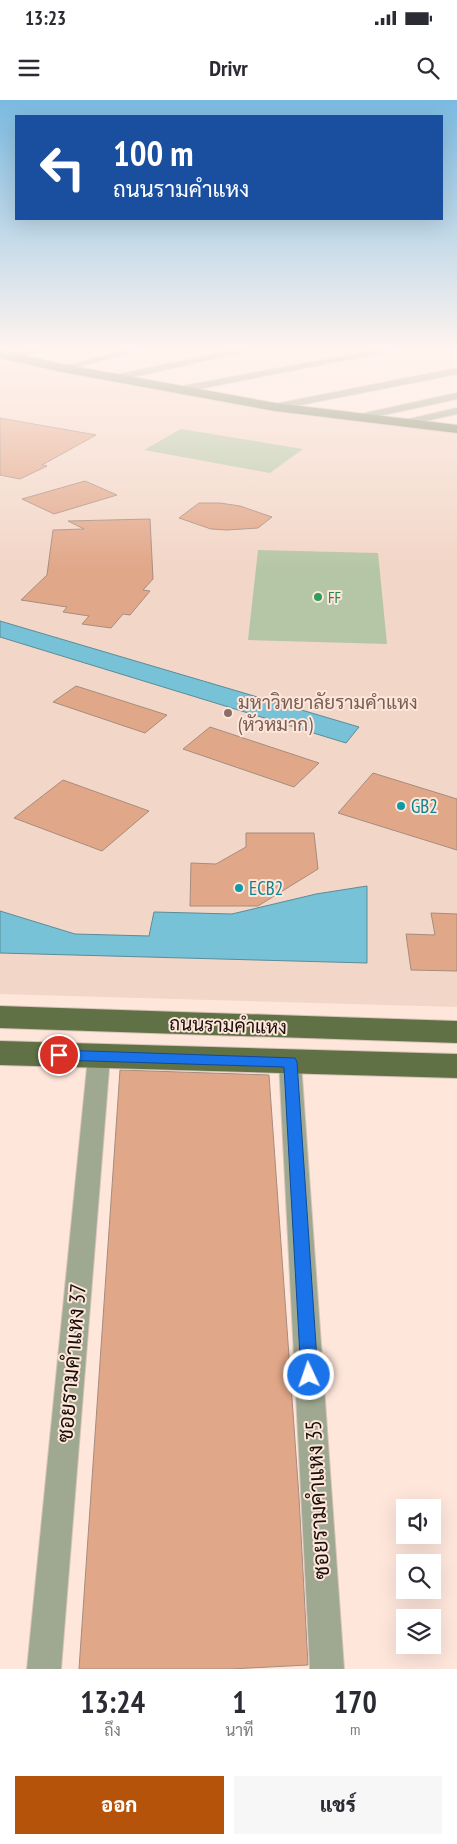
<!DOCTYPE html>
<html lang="th">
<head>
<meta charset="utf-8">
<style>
	:root { --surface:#fff; --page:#f7f7f7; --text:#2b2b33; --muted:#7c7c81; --accent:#b45309 }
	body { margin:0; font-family:"PT Sans Narrow",Sarabun,sans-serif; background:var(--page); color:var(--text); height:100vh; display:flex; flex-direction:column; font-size:19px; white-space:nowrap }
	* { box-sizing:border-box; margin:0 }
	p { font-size:16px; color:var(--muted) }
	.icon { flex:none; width:28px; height:28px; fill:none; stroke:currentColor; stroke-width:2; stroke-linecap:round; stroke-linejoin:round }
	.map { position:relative; height:1569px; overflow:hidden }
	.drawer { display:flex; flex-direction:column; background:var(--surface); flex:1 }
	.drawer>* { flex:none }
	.hud { position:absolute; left:15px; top:15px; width:428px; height:105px; border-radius:0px; box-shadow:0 5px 20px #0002; background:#1a4fa0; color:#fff; overflow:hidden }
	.buttons { position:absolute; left:396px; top:1399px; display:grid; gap:10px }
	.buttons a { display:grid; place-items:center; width:45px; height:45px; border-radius:0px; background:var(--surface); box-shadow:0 5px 20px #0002; font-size:25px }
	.pin { position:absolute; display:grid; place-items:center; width:42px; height:42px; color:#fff; margin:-21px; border:2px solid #fff; border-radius:50%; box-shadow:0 1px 5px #0007 }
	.me { position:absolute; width:55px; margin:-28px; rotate:357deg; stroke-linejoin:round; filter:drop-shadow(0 0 4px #0008) }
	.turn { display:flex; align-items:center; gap:18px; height:105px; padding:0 15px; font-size:22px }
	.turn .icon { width:65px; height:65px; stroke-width:2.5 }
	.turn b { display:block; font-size:35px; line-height:42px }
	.eta { display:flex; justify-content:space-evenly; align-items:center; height:85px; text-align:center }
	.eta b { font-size:30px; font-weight:800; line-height:35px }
	.primary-button { display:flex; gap:10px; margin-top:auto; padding:10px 15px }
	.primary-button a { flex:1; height:58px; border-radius:0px; background:var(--accent); color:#fff; font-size:20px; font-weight:800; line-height:58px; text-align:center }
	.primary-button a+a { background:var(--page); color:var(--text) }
	.status { display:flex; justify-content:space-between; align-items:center; height:35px; padding:0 25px; background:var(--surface); direction:ltr }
	.status svg { height:14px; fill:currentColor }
	header { display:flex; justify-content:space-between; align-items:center; height:65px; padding:0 15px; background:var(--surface); font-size:22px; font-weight:800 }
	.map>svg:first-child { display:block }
</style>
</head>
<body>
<div class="status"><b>13:23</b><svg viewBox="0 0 49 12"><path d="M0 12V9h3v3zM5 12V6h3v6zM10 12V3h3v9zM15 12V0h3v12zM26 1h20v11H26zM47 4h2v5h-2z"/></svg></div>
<header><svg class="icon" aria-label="menu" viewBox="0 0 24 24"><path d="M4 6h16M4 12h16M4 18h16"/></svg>Drivr<svg class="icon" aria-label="search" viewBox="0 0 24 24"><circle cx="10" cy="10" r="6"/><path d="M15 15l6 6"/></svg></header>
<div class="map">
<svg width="457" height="1569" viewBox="0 0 457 1569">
	<rect width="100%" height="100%" fill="#fee6db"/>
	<!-- built -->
	<path fill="#f2d6c7" d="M0 259 291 312 457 331V907L0 894Z"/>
	<!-- green -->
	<path fill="#b5c6a6" d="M181 329 303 349 270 373 144 350Z
		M258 450 378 453 387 544 248 540Z"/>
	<!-- water -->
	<path fill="#77c2d6" stroke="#5a8c99" d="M0 521 359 627 346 643 0 537Z
		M367 786V863L0 853V811L75 834 149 836 154 812 232 814 316 794Z"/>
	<!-- building -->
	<path fill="#e1a789" stroke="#a68c7f" d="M0 318 96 335 42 365 47 366 20 379 0 375Z
		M85 381 117 395 54 414 22 399Z
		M199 403H220L240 406 272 417 258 428 227 430 211 429 179 418Z
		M150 419 153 479 143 490 150 491 130 515 123 514 111 528 82 524 89 516 63 512 67 507 21 500 47 475 53 430 84 429 68 421Z
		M76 586 167 615 145 633 53 602Z
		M210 627 319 663 294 687 183 649Z
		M373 673 457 699V750L338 713Z
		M63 680 149 711 102 751 14 718Z
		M246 733H314L318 769 258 806H190L191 763 216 764 246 747Z
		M431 813 457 814V871L411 870 406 834 435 835Z
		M120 970 269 975 299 1397 308 1565 230 1569H79Z"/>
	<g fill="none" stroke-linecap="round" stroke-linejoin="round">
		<defs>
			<path id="minor" d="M29 249H44L12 260 8 257Z
				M129 249H145L62 271 58 268Z
				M239 249H257L115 281 111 278 115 275Z
				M382 249H402L183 292 179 289 183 286Z
				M457 268V274L275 310 270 307 275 304Z
				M457 293V299L356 321 351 318 356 315Z
				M457 308V314L403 326 398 323 400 321Z
				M99 949 107 951 110 957 61 1569H27L88 957 91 951Z
				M290 954 298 956 301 962 344 1569H310L279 962 282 956Z"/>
			<path id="secondary" d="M0 250 62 264 275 303 457 325V333L275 311 62 272 0 258Z"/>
			<path id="primary" d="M0 906 457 921V943L0 928Z
				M0 941 457 954V978L0 965Z"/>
		</defs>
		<!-- minor casing -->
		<use href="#minor" stroke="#d9c4ba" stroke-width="2"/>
		<!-- secondary casing -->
		<use href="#secondary" stroke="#d9c4ba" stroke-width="2"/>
		<!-- primary casing -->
		<use href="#primary" stroke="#d9c4ba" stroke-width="2"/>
		<!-- minor -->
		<use href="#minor" fill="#9fa991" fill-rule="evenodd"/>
		<!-- secondary -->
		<use href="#secondary" fill="#7a8865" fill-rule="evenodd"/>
		<!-- primary -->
		<use href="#primary" fill="#607145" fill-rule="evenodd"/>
	</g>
	<!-- sky -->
	<linearGradient id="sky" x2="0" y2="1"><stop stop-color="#7bbae1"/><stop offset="0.53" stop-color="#fff4ef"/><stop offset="1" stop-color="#fff4ef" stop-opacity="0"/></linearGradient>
	<rect width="457" height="469" fill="url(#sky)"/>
	<!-- route -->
	<path fill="#1a73e8" stroke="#114b97" d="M59 950 295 958 297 962 318 1275 315 1281 309 1283 303 1281 301 1275 284 967 59 960 55 959 53 955 55 952Z"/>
	<!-- markers -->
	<circle fill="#2e9e5b" stroke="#fee6db" stroke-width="2" cx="318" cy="497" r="5"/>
	<circle fill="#8d6e63" stroke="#fee6db" stroke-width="2" cx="228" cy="613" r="5"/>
	<g fill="#0f9aa8" stroke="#fee6db" stroke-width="2">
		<circle cx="401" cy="706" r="5"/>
		<circle cx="239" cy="788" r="5"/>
	</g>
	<g text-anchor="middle" stroke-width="4" stroke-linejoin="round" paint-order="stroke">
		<!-- far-leisure labels -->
		<g font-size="16" fill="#27864d" stroke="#fee6db" text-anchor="start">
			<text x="328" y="503">FF</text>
		</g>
		<!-- education labels -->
		<g font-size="19" fill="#785e54" stroke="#fee6db" text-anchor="start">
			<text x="238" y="609">มหาวิทยาลัยรามคำแหง<tspan x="238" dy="22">(หัวหมาก)</tspan></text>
		</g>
		<!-- culture labels -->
		<g font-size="19" fill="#0d838f" stroke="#fee6db" text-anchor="start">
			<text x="411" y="713">GB2</text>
			<text x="249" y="795">ECB2</text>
		</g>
		<!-- street labels -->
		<g font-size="19" fill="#180f0a" stroke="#fee6db">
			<text transform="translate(228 925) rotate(2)" y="7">ถนนรามคำแหง</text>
		</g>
		<!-- near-street labels -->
		<g font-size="22" fill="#180f0a" stroke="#fee6db">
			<text transform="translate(71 1263) rotate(-85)" y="8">ซอยรามคำแหง 37</text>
			<text transform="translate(317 1400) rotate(-93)" y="8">ซอยรามคำแหง 35</text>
		</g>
	</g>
</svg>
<div class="buttons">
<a><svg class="icon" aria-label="sound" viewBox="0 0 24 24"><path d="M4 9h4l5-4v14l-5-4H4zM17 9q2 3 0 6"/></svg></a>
<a><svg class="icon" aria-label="search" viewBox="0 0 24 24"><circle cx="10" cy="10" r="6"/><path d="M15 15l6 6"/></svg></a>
<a><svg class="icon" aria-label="layers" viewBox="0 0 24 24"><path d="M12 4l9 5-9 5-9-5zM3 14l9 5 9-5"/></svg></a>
</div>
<div class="pin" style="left:59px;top:955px;background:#d93025"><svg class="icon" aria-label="arrive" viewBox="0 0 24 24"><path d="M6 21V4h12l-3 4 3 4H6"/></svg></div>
<svg class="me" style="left:309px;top:1275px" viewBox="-20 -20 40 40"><circle r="17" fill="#1a73e8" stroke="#fff" stroke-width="3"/><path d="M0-11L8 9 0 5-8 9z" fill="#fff"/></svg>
<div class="hud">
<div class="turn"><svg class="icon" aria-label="left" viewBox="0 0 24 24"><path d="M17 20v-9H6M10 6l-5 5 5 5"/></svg><div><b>100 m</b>ถนนรามคำแหง</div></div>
</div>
</div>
<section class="drawer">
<div class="eta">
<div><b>13:24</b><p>ถึง</p></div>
<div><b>1</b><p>นาที</p></div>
<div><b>170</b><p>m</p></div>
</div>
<div class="primary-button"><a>ออก</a><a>แชร์</a></div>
</section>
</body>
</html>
